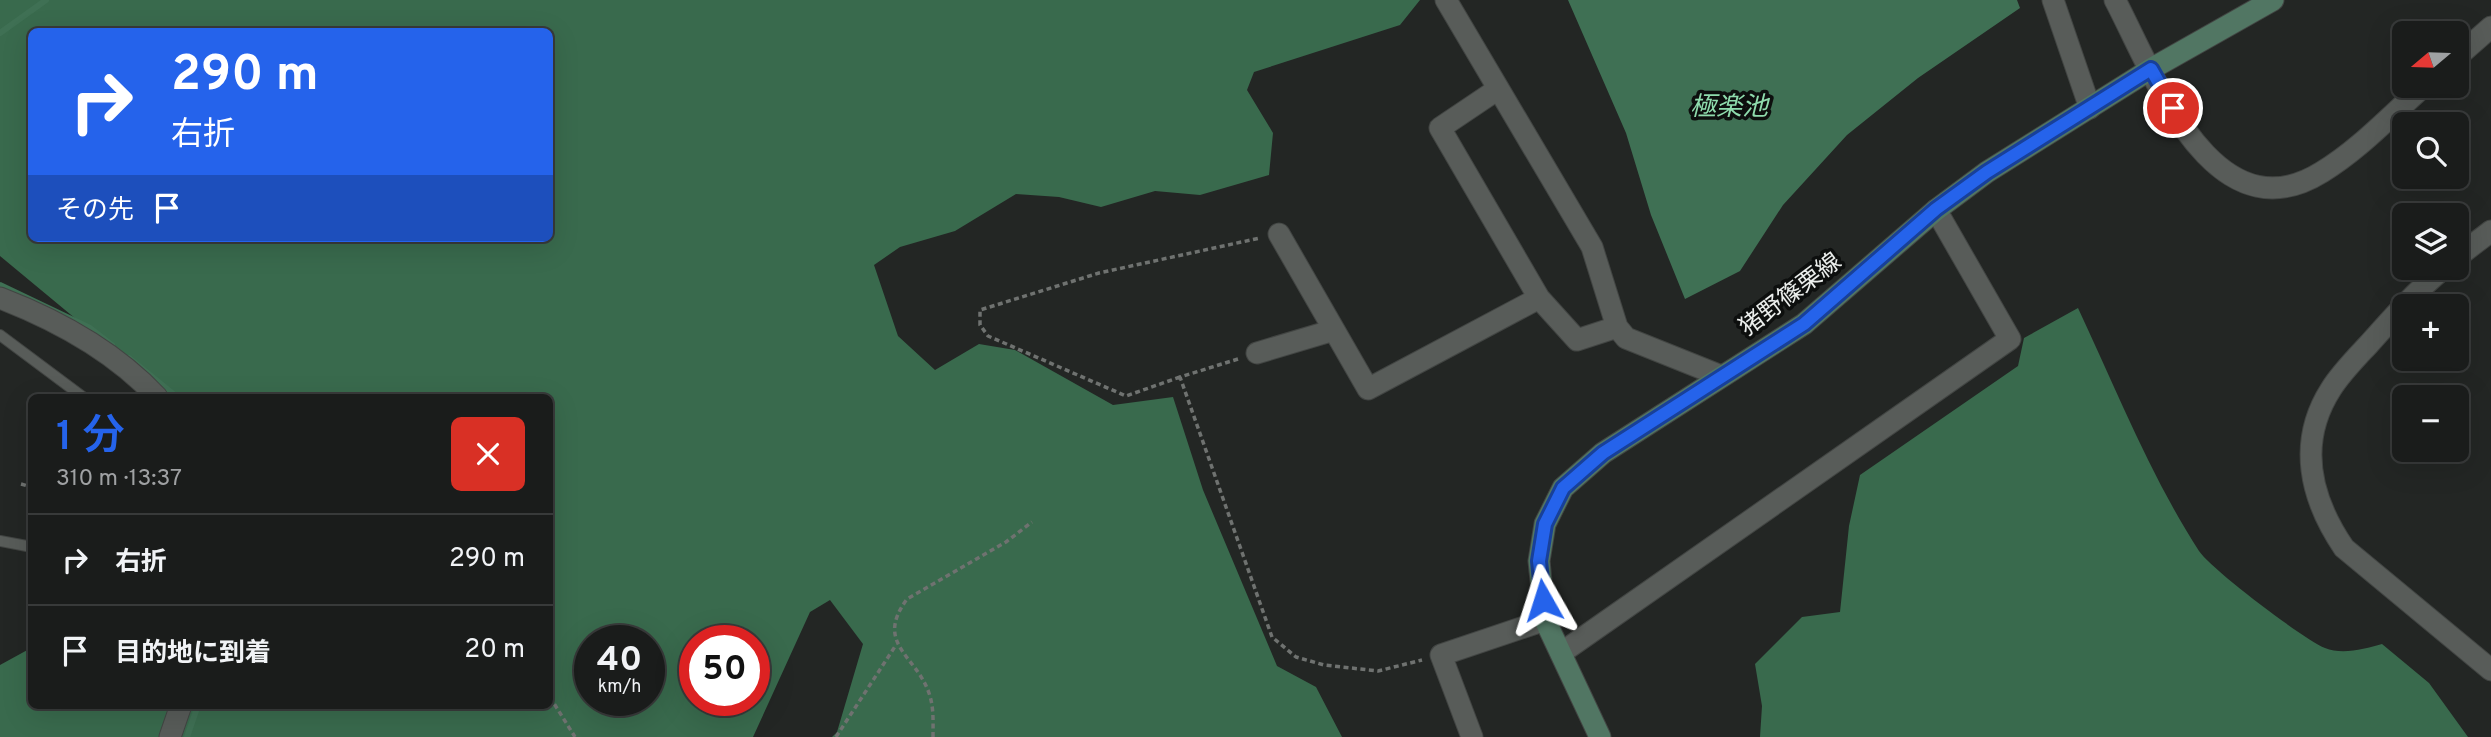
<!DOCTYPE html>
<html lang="ja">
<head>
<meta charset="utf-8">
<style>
	:root { --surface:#1a1c1b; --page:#272928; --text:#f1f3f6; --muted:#9fa1a3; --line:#383a3a; --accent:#2563eb }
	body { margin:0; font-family:Overpass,"Noto Sans JP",sans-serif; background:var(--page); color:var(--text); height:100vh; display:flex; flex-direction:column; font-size:26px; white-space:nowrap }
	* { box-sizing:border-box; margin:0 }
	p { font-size:23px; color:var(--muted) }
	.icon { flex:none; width:38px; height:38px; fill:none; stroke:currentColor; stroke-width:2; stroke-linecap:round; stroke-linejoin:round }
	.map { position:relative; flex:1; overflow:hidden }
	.details { position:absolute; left:28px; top:394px; width:525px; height:315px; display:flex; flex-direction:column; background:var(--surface); border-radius:10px; box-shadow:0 7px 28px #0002,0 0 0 2px var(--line) }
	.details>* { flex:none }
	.guide { position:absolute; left:28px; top:28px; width:525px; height:214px; border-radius:10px; box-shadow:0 7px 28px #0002,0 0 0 2px var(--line); background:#2563eb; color:#fff; overflow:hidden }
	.needle { width:46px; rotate:251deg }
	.buttons { position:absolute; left:2392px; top:21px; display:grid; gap:14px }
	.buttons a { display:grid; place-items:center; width:77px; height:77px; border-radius:10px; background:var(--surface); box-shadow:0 7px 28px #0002,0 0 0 2px var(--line); font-size:35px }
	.speed { position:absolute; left:574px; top:625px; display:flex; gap:14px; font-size:35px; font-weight:700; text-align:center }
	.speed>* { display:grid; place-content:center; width:91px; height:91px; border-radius:50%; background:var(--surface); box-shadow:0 7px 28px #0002,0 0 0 2px var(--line); line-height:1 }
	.speed small { font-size:18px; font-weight:400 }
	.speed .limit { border:10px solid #d22; background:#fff; color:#111 }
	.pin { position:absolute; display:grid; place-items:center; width:60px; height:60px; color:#fff; margin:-30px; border:4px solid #fff; border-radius:50%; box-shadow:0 2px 7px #0007 }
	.me { position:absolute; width:77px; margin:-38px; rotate:354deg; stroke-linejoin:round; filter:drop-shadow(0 0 5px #0008) }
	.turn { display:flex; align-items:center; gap:24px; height:147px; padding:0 28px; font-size:32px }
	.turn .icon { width:91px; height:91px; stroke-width:2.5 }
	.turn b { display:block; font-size:49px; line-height:60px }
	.then { display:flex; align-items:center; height:66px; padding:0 28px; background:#0003; gap:14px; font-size:26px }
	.round { display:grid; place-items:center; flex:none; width:74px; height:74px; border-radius:10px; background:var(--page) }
	.summary { display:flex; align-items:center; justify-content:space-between; height:119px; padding:0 28px }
	h1 { font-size:42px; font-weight:600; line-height:52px; color:var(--accent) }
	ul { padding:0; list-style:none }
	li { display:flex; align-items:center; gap:21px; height:91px; padding:0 28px; border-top:2px solid var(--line) }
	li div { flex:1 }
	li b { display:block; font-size:26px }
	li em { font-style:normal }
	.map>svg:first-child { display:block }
</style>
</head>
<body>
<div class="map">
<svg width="2491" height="737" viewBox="0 0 2491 737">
	<rect width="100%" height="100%" fill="#232624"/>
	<!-- forest -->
	<path fill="#396a4d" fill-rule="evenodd" d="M0 0H1420L1400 25 1254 72 1247 90 1273 133 1269 175 1200 195 1155 191 1101 207 1059 197 1016 194 955 231 900 247 874 265 898 336 935 370 979 344 1015 350 1113 405 1173 397 1203 490 1277 666 1316 687 1342 737H832L837 732 863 644 830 600 810 612 753 737H0V665L31 648 32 705H550V397H170L0 256ZM32 32H550V238H32ZM590 640H649V700H590ZM695 640H754V700H695Z
		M2078 308C2115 387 2151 477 2199 551 2211 569 2303 639 2325 648 2342 655 2365 649 2382 644L2429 683 2468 737H1760L1762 706 1755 664 1802 617 1840 612 1849 526 1860 475 2018 366 2024 338Z"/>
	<!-- water -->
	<path fill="#3f7054" d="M1568 0H2017L2020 8 1918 78 1847 135 1783 205 1740 271 1685 299 1651 215 1626 133Z"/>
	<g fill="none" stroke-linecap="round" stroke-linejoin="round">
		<!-- stream -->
		<path stroke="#3f7054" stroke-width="6" d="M0 33 46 0
			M0 285 90 328 112 345
			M129 358 177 397
			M187 737 198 705"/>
		<defs>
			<path id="service" d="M0 335 83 397
				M0 541 32 547"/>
			<path id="minor" d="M1446 0 1592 247 1617 327 1626 338 1721 376
				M2053 0 2090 108
				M1498 89 1440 128 1539 298 1577 340 1617 327
				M1279 234 1368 389 1539 298
				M2457 257 2491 231
				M2444 268C2416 291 2393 317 2369 344 2356 358 2341 373 2331 389 2297 442 2310 498 2344 548L2491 670
				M0 298C57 320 115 352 157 397
				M1257 353 1334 330
				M1561 653 2010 339 1936 210
				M170 737 181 705
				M1472 737 1441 655 1545 620"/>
			<path id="tertiary" d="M2115 0C2153 72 2213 240 2322 172 2360 149 2392 114 2424 86
				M2457 57 2491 27"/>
			<path id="secondary" d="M1600 737 1545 620 1539 561 1545 524 1563 488 1603 453 1804 324 1936 210 1987 172 2151 69 2273 0"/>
		</defs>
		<!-- service casing -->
		<use href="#service" stroke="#424543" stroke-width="12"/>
		<!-- minor casing -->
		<use href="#minor" stroke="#424543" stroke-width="23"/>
		<!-- tertiary casing -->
		<use href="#tertiary" stroke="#424543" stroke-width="23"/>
		<!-- secondary casing -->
		<use href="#secondary" stroke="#424543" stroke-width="23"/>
		<!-- path -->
		<path stroke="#6f7270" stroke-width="3.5" stroke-dasharray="5 3.5" stroke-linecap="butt" d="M1238 359 1180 377 1272 637 1296 657 1324 665 1378 671 1422 660
			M1180 377 1126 396 988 336 980 325V310L1099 273 1260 238
			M21 484 32 487
			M550 697 575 737
			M836 737 896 645
			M933 737C933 722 934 707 929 693 916 655 874 644 907 599L1006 542 1032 522"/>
		<!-- service -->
		<use href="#service" stroke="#585c59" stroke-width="10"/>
		<!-- minor -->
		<use href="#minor" stroke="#585c59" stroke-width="21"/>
		<!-- tertiary -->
		<use href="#tertiary" stroke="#585c59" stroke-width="21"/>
		<!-- secondary -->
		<use href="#secondary" stroke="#517663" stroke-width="21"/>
	</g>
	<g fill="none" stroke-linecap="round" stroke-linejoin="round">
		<defs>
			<path id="route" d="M1543 600 1539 561 1545 524 1563 488 1603 453 1804 324 1936 209 1987 172 2151 69 2173 108"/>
		</defs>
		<!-- route casing -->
		<use href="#route" stroke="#184099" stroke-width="18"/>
		<!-- route -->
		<use href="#route" stroke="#2563eb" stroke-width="12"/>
	</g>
	<g text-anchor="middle" stroke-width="7" stroke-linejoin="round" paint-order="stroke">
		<!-- street labels -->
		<g font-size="24" fill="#ebeeec" stroke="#0d0f0e">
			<text transform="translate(1790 294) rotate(-37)" y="8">猪野篠栗線</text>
		</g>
		<!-- water labels -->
		<g font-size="26" font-style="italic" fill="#8fdcad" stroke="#0d0f0e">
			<text x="1729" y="115">極楽池</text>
		</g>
	</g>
</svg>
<div class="buttons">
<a><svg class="needle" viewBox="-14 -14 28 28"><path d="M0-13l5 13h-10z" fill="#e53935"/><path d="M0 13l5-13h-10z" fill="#9fa1a3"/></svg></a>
<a><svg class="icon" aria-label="search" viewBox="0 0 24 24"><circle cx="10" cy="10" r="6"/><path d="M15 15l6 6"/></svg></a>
<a><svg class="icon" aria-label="layers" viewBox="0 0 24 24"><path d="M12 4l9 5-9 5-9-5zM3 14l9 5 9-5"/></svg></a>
<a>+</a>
<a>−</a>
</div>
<div class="speed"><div>40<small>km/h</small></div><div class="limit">50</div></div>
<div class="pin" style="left:2173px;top:108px;background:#d93025"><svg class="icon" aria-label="arrive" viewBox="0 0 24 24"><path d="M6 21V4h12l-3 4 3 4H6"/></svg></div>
<svg class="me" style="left:1543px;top:600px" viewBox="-20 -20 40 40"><path d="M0-17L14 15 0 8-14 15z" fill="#2563eb" stroke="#fff" stroke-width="4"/></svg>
<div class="guide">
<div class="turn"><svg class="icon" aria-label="right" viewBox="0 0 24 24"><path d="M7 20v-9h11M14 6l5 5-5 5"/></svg><div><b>290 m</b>右折</div></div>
<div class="then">その先<svg class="icon" aria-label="arrive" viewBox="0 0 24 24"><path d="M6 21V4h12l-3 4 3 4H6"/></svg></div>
</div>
<section class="details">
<div class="summary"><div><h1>1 分</h1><p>310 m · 13:37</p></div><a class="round" style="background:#d93025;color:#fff"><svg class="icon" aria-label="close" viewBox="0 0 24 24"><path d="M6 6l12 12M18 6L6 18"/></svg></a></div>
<ul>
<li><svg class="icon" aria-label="right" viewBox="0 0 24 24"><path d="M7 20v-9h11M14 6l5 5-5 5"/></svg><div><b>右折</b></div><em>290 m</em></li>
<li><svg class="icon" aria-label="arrive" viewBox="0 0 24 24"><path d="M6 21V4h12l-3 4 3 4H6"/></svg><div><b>目的地に到着</b></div><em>20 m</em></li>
</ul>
</section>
</div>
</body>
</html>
